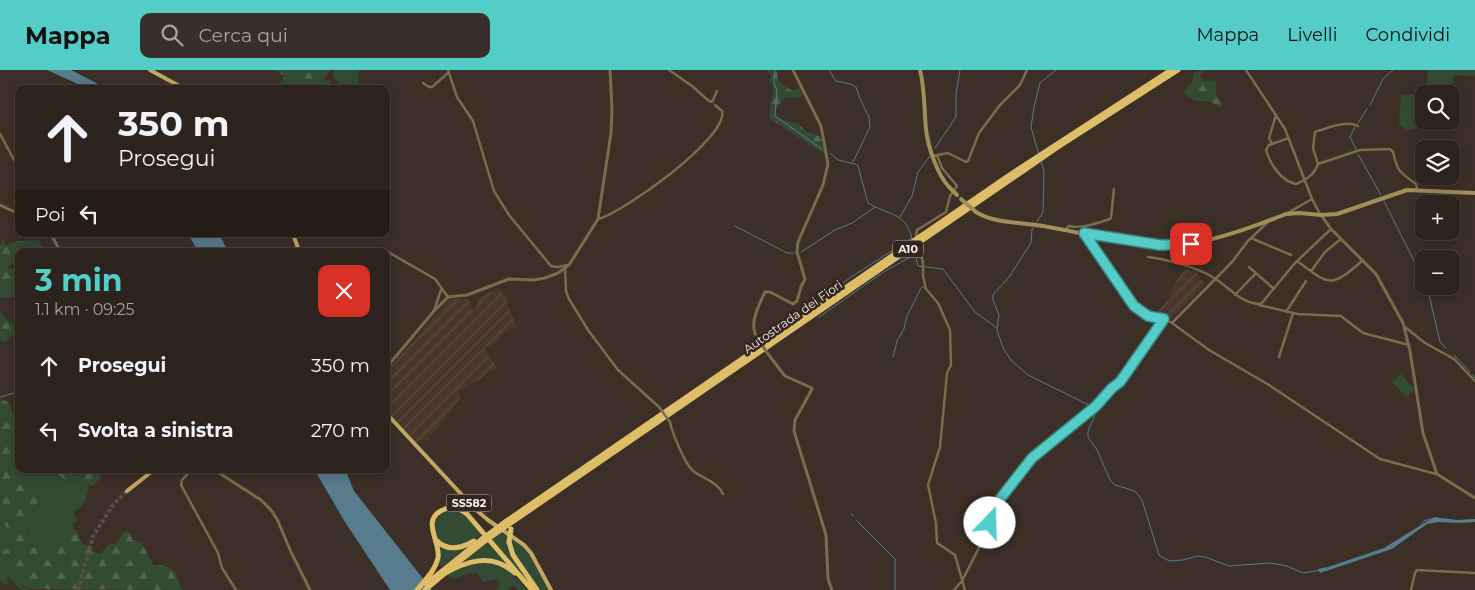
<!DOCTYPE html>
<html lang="it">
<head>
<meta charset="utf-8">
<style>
	:root { --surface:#2c231d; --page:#382f2a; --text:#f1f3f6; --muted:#a6a4a4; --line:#48403b; --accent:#54cdc8 }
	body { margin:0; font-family:Montserrat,sans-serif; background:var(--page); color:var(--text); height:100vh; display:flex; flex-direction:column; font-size:19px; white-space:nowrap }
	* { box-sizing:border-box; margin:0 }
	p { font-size:16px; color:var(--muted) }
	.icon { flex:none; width:28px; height:28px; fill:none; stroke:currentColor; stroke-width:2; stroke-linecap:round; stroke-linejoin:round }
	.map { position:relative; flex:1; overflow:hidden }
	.side { position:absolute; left:15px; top:178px; width:375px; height:225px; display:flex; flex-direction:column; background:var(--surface); border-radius:10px; box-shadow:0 2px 12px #0003,0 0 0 1px var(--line) }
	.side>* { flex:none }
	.top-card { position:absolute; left:15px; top:15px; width:375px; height:152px; border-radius:10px; box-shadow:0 2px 12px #0003,0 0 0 1px var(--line); background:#2c231d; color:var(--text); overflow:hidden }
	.tools { position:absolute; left:1415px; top:15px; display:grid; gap:10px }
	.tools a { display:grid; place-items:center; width:45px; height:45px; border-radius:10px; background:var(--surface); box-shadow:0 2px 12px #0003,0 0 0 1px var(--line); font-size:25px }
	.pin { position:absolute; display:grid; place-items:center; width:42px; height:42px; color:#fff; margin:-21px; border-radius:10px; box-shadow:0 2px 8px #0006 }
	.me { position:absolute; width:55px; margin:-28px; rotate:21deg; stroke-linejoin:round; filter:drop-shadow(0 0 4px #0008) }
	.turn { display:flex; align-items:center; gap:18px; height:105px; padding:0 20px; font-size:22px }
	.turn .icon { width:65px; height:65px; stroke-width:2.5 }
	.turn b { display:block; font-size:35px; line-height:42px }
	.then { display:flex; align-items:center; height:48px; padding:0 20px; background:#0003; gap:10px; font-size:19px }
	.round { display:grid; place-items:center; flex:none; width:52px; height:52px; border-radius:10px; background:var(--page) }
	.headline { display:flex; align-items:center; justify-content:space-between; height:85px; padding:0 20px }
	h1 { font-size:30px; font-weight:700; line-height:38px; color:var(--accent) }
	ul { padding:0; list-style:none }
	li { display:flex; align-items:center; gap:15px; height:65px; padding:0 20px }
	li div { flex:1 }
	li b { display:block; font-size:19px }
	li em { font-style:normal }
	header { display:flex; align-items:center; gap:30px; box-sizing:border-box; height:70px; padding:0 25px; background:var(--accent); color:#111 }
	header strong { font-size:24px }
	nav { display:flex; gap:28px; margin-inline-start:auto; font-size:18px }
	.search { width:350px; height:45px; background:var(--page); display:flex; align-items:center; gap:12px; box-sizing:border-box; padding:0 18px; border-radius:10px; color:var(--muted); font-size:19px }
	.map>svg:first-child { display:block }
</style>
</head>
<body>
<header>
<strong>Mappa</strong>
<div class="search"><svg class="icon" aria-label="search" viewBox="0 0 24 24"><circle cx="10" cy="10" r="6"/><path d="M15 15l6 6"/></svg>Cerca qui</div>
<nav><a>Mappa</a><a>Livelli</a><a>Condividi</a></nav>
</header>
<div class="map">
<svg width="1475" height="520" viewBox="0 0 1475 520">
	<defs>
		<pattern id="industrial-furrows" width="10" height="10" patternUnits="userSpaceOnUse" patternTransform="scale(1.25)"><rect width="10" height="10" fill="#48372a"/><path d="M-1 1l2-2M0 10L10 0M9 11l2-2" fill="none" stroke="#5a4b3f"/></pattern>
		<pattern id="forest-firs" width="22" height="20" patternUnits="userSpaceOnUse" patternTransform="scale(1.25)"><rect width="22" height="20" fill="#334a33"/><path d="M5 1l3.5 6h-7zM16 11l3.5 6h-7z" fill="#516551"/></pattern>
	</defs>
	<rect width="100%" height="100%" fill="#3b2f27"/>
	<!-- industrial -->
	<path fill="url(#industrial-furrows)" d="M1184 198 1198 203V206L1205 214 1172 248 1158 241 1170 227 1168 225Z
		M499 218 503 224H505L509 238 517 257 499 266 500 270 484 278 497 298 458 322 461 328 437 359 429 366 431 368 429 370H422L420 373 416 372 386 339V326L389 324 386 321V302L449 229H469L471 239 474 240 478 233 477 228Z"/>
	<!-- grass -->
	<path fill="#334a33" d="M333 0H359L358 18C347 19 339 15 333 6Z
		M1429 0H1475V6L1453 5 1451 40V24H1424V50L1415 59 1407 60 1399 54 1401 25C1412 24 1426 26 1427 12 1427 7 1427 5 1429 0Z
		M1401 304 1415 320 1406 327 1392 312Z
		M28 399H43L46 405 60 406 70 413 89 414C87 426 86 435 75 441L74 444 78 450 73 454V458C67 459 61 469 59 475 48 481 35 479 26 470L30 462 29 457H27L20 463 11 476 2 483 23 517 29 520C14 520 18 514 8 507L6 510 9 514 5 515 0 512V438L3 441 6 457 27 447 38 437 40 424 32 426 24 406 25 400Z
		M447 440C464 439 472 453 482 464 473 470 459 479 448 476 429 470 431 448 447 440Z
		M501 462 507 466C506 485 523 503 533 518L491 470Z
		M510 468 527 480 549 520H538L514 483Z
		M488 472 507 494 506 495 474 490 462 492Z
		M439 475 465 477 466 478 441 497 438 493Z
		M477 492C505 495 509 499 527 520H518L514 515 508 520H495L500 515 497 509 484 512 476 503H469L454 509 447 505 453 500Z"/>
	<!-- forest -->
	<path fill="url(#forest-firs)" d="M275 0H331L324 8 326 11 331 10V14L327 19H275L285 6Z
		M768 0H777C777 14 783 15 793 21L799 18 803 25 801 27 785 28 775 40 774 44 781 49 797 53 806 61 821 67 822 70 820 74 824 77 825 84 770 49C766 35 780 23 769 10L771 7Z
		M1201 0 1204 1 1200 5C1201 13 1209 11 1215 10L1216 11V26L1222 33 1221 37 1208 31H1195L1184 23 1185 19 1192 12 1194 3Z
		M3 169 6 176 17 171 38 170 47 181H19V194H11L8 197 9 199H16L19 201V230L13 227 1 228 0 226V176Z
		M0 241 6 249 19 258V267L10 266 6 272 0 271Z
		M0 329C13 331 12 342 15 353L19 355V399H28L25 400 24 406 25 409 34 411 36 415 32 426 40 424 43 426C40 437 29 443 24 453L11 459 6 457 2 447 3 441 0 438Z
		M43 399H96L101 408 92 416 89 414 84 417 70 413 60 406 46 405Z
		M27 457 30 459 26 470 34 477 41 476 45 478 50 475 56 477 59 475C61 469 67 459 73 458L77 462 83 475H89L90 480 100 484 109 474H116L123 463 128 461 131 464 132 470 141 472 154 496 163 495 174 500 182 520 27 519 21 514 1 483 11 476 14 464 20 463Z"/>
	<!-- water -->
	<path fill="#567c8d" d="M47 0H71L108 19H89Z
		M188 164H219L228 181H198Z
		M314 399H345L354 421 432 520H390L345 452Z
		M1434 447 1457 450 1475 449V452L1459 453 1439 452 1427 454 1392 479 1320 503 1318 499 1328 497 1384 478Z"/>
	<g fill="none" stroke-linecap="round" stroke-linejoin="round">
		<!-- stream -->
		<path stroke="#567c8d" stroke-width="1" d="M775 0 774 13 777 20 775 46 823 80
			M829 0 836 11 851 14 856 17 861 31 869 47 870 57 853 92
			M1370 35 1383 9 1393 0
			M1358 53 1367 39
			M1355 57 1350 67 1356 79
			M935 78 956 47V24L960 0
			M830 83 838 90 855 94 858 96 868 133C887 145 907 142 912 169
			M1358 84 1381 125
			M1039 85 1031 57 1034 37 1040 13 1056 0
			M1384 131 1414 191 1424 206
			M900 147 912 126 918 102 930 86
			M1037 152 1043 142 1044 101 1041 91
			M735 156 787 183H794
			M1034 157 1032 160 1031 173 1009 207 993 225V230L999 245 997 259 999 266 1004 280 1012 291 1028 305 1091 336 1095 344C1093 353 1087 357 1088 367L1097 380 1110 410 1115 415 1135 421 1142 430 1159 485 1169 491 1183 490 1197 486 1205 487 1229 496 1270 493 1287 496 1303 503 1321 500
			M914 179 918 196 943 199 975 242 997 258
			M801 182 835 160 852 153 875 137
			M1427 216 1440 272 1446 278
			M830 223 851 207 912 168
			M819 247 882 203 915 184
			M1454 285 1470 302
			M893 287 897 271 904 259 907 246 921 218 925 216
			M1472 305 1475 308
			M0 327 19 322
			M851 443 853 446
			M857 451 895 489V520
			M1421 455 1424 451 1430 449"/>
		<!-- primary-tunnel -->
		<path stroke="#584c45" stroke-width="4" stroke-dasharray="4 2" stroke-linecap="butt" d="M78 520 93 466 113 435 127 421"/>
		<!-- minor -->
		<path stroke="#796d4c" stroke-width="2.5" d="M448 0 457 27 473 51 494 121 509 145 551 196 557 197 568 195
			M669 0 692 16 709 31 712 32 717 21
			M1246 0 1285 59 1312 129 1320 144
			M423 13 429 17H432L448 3
			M1358 56C1346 50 1327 58 1315 62L1313 78 1318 94 1360 80 1390 79 1393 82C1398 103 1399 101 1416 114L1417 119
			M0 64 19 99
			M1289 68 1269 75 1266 80C1270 94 1281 111 1296 114 1306 110 1314 105 1318 94
			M1272 74 1269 68 1276 45
			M933 86 948 83 966 92 968 91 979 63 1000 35 1020 15 1027 0
			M1286 144 1312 129
			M598 149C624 142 728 68 722 41L715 35
			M1065 160 1069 156C1080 159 1098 153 1110 149L1111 147 1114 119
			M1084 164 1134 236 1148 246 1165 249 1172 253 1209 280 1269 315 1380 389 1436 404
			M916 167 917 160 946 142 950 126 957 116 942 98 937 85
			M1251 168 1291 185
			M918 176 923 192V206L926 219 938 233 950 260 951 295 947 303 940 377 928 415 936 453 937 473 955 485 965 520
			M388 182 435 209 448 227
			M1148 187C1166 189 1195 197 1211 206 1228 215 1239 234 1261 234L1295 193 1331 159
			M1297 191C1329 215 1331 219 1363 190
			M1249 197 1274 219
			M565 198 566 221 569 229 588 260 618 300 659 337
			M1311 201 1325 182 1341 169
			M1235 225 1256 203
			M1259 235 1298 244 1341 246 1363 263 1409 275
			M434 241 441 220
			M1286 242 1306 211
			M1172 253 1232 192 1248 171 1269 151
			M1405 257 1425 273 1454 289 1475 311
			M1279 287 1293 243
			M670 352C672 363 685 393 692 400 703 409 717 411 723 424
			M192 399 182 410 181 415 218 483 222 498 236 520
			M954 520 962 511 987 462 992 442 1016 407 1036 385 1096 336 1112 318 1120 312 1165 249
			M1411 520 1415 503 1417 500 1475 503"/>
		<!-- tertiary -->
		<path stroke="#796d4c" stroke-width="3" d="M0 135 19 144
			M1321 145 1331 159 1376 204 1403 253 1410 281 1423 363 1437 404 1475 428
			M51 164 60 181
			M758 269C748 255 758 237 765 222H770L793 234 797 231 801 217 805 209 797 182 798 172 823 115 828 94 821 56 793 0
			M768 284 785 306 812 318 811 321 795 350 794 361 826 465 828 509 832 520
			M386 298 434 241 448 227 467 225 509 209 533 210 545 208 558 203 569 195 598 149 611 63 612 39 610 0
			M213 399 261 430 271 440 277 449 291 482 310 520"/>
		<!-- secondary -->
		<path stroke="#a28e59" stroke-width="4" d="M920 0C925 19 924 39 926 59 928 77 937 104 949 117
			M976 142C995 154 1022 152 1043 156 1085 163 1134 177 1176 175 1208 174 1256 156 1286 144L1299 143 1321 145 1337 144 1407 120 1475 123"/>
		<!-- primary -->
		<path stroke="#c1a761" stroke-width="4" d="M150 0 185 19
			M293 164 299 181
			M386 343 474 438 488 450 524 475 531 483 551 520
			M127 421 155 399"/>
		<!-- motorway -->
		<path stroke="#ddbd68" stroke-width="5" d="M505 452 1008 106 1171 0
			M508 455 1058 77 1178 0
			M436 470C447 482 462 478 474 471
			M509 472 513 485 537 520
			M452 497 485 471
			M442 505C466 491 491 482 515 503
			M426 514 482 469
			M417 520C425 510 435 501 438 488 441 471 419 449 445 439 453 436 461 439 467 444L532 520
			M425 520 444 504"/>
		<!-- minor-bridge -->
		<path stroke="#796d4c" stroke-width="2.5" d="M659 337 670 352"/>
		<!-- tertiary-bridge -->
		<path stroke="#796d4c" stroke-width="3" d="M758 269 768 284"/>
		<!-- secondary-bridge -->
		<path stroke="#a28e59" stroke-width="4" d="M949 117 957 125
			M961 129 976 142"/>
		<!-- motorway-bridge -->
		<path stroke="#ddbd68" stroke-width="5" d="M482 469 505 452
			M485 471 508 455
			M509 472 511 459"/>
	</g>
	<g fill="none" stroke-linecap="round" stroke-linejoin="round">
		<defs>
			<path id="route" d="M990 453 992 442 1000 429 1032 388 1096 336 1112 318 1120 312 1164 249 1148 246 1134 236 1084 163 1160 175 1191 174"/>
		</defs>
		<!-- route casing -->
		<use href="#route" stroke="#378582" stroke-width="12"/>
		<!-- route -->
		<use href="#route" stroke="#54cdc8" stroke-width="9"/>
	</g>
	<g text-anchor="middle" stroke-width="5" stroke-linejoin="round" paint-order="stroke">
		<!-- shield labels -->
		<g fill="#31251d" stroke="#bdb4ae" stroke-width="1">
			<rect x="893" y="170.5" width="30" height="17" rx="4"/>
			<rect x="446.5" y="424.5" width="45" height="17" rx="4"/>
		</g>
		<g font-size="11" font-weight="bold" fill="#f9f1ec">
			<text x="908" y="183">A10</text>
			<text x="469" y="437">SS582</text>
		</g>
		<!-- street labels -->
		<g font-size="12" fill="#f9f1ec" stroke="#31251d">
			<text transform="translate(793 247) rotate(-35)" y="4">Autostrada dei Fiori</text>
		</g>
	</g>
</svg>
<div class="tools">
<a><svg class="icon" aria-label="search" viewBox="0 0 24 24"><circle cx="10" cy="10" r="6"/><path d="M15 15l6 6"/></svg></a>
<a><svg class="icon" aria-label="layers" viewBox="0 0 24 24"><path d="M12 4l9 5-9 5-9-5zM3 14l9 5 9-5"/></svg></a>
<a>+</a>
<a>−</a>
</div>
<div class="pin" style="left:1191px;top:174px;background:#d93025"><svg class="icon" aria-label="arrive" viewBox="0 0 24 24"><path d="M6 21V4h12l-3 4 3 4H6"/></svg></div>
<svg class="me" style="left:990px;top:453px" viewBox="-20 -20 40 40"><circle r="19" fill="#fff"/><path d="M0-13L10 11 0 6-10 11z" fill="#54cdc8"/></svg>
<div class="top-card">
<div class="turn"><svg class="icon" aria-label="ahead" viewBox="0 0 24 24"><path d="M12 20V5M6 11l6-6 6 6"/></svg><div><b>350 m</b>Prosegui</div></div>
<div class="then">Poi<svg class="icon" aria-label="left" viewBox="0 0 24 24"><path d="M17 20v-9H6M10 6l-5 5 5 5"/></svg></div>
</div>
<section class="side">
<div class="headline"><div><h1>3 min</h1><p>1.1 km · 09:25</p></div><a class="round" style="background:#d93025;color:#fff"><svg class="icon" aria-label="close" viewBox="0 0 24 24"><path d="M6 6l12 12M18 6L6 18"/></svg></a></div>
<ul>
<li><svg class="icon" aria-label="ahead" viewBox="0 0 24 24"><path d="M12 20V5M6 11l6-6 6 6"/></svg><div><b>Prosegui</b></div><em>350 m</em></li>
<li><svg class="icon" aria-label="left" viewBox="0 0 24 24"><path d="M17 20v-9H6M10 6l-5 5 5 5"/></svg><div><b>Svolta a sinistra</b></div><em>270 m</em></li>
</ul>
</section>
</div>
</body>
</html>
